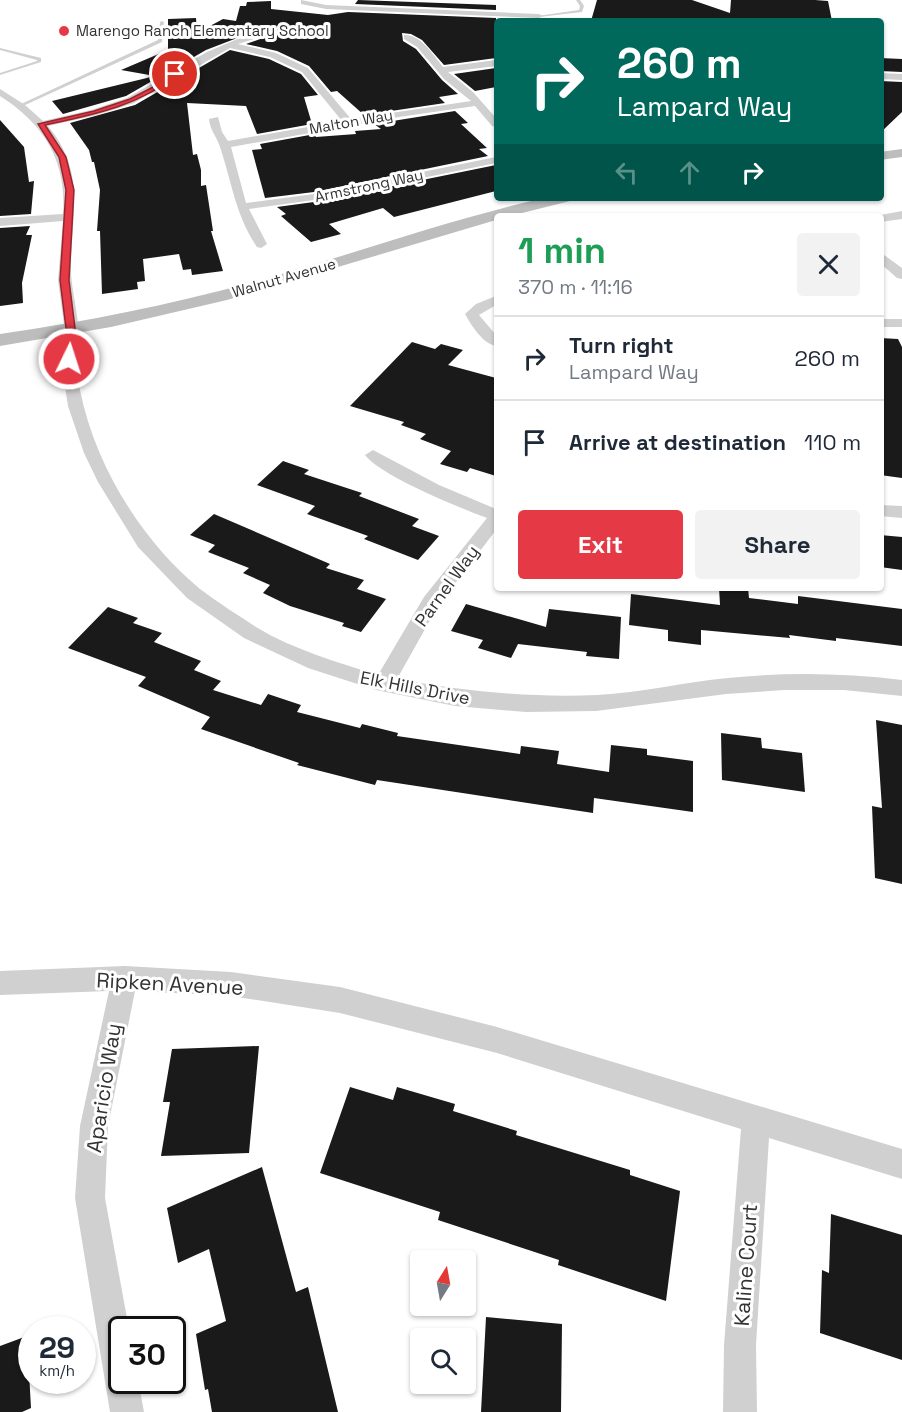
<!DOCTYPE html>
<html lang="en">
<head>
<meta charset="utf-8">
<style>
	:root { --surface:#fff; --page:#f2f2f3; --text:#1f2937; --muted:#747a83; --line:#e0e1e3; --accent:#e63946 }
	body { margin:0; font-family:"Space Grotesk",sans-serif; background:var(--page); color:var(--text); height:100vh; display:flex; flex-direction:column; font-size:22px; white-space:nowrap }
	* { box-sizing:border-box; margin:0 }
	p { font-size:20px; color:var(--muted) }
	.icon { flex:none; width:33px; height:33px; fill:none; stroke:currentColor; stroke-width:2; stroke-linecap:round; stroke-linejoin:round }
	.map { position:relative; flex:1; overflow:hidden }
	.side { position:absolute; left:494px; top:213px; width:390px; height:378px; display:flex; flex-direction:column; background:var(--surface); border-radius:6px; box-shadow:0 2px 4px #0004 }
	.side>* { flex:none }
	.hud { position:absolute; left:494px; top:18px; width:390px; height:183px; border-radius:6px; box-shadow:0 2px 4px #0004; background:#00695c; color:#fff; overflow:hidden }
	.needle { width:39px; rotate:11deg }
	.buttons { position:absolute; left:410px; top:1250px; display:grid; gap:12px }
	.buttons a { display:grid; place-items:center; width:66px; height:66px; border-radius:6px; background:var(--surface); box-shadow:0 2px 4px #0004; font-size:30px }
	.speed { position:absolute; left:18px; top:1316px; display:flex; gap:12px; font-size:30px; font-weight:700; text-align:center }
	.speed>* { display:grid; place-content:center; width:78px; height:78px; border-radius:50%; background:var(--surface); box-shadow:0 2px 4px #0004; line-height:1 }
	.speed small { font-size:15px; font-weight:400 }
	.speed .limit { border:3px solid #111; border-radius:9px; background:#fff; color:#111 }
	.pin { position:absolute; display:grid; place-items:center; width:51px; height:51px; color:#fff; margin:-26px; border:3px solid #fff; border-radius:50%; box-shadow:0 2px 6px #0007 }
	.me { position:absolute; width:66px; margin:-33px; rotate:4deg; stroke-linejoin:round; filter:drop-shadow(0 0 4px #0008) }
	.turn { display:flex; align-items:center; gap:21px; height:126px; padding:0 24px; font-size:27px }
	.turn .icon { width:78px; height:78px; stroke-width:2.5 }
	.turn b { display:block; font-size:42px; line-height:51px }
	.lanes { display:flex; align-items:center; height:57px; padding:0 24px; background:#0003; justify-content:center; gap:30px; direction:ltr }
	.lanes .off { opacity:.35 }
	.round { display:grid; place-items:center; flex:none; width:63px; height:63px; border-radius:6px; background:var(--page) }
	.overview { display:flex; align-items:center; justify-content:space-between; height:102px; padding:0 24px }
	h1 { font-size:36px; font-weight:600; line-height:45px; color:#1e9e55 }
	.primary-button { display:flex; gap:12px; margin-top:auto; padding:12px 24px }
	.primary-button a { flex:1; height:69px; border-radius:6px; background:var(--accent); color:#fff; font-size:24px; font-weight:600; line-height:69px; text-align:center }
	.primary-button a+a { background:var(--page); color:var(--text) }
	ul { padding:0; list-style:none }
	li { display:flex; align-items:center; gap:18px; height:84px; padding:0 24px; border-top:2px solid var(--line) }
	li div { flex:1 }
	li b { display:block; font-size:22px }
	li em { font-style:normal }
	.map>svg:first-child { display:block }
</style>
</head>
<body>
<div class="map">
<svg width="902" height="1412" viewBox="0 0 902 1412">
	<rect width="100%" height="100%" fill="#fff"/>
	<!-- building -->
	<path fill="#1a1a1a" d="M358 0 496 5V10L355 4Z
		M597 0H692L730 13 731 0H815L828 1 832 21H591Z
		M271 1V9L328 15 348 12 496 18V58L444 65 422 40 411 34 402 33 403 41 416 49 442 80 458 94 439 97 445 103 364 115 337 91 331 92 309 66 277 51 246 44 274 34V28L268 26 206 50 126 96 63 114 52 101 155 76 121 70 168 50V19L196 18 197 33 223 19 236 21 240 6H246L247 2Z
		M230 50 269 59 301 74 318 95 304 97 312 124 257 134 246 106 187 103 193 155 197 154 201 170V186L206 185 213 231H211L223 271 192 275 191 269 183 270 179 254 143 259 145 281 137 282 138 289 102 294 100 231H97L100 190 94 162H92L89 150 70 123 135 105Z
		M880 58 902 59V72L880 71Z
		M496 68V87L475 91 454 74Z
		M880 81 902 82V112L880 133Z
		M455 111 468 123 461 124 487 148 479 149 488 156 314 192 265 198 252 150 262 149 260 144 315 134 316 137 356 134 355 131 381 129 374 124Z
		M0 120 24 147 29 182 34 181 31 214 0 216Z
		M496 165V191L394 217 383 208 329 224 341 234 311 242 281 216 286 214 277 207 314 202Z
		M30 226 26 235H32L22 283 23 303 0 306V228Z
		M880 338 898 339 902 347V478L880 475Z
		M412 342 435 349 441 344 463 350 448 365 496 378V476L470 468 467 472 440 464 451 451 420 439 426 434 401 425 404 422 350 406Z
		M283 461 309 470 304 474 362 493 359 496 419 519 412 526 439 536 418 560 364 539 368 536 307 514 315 506 257 485Z
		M214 514 330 564 326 568 364 580 357 589 386 599 361 632 342 626 344 623 290 606 263 593 270 585 243 573 249 568 208 552 215 545 190 535Z
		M880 535 902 537V570L880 567Z
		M719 588H748L749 598 798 604V596L902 609V646L836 638V641L789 635 790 638 701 630V645L668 641V630L629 625 631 594 720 605Z
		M466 604 546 627 549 609 621 617 619 659 586 656 587 652 518 644 511 658 478 648 483 640 451 631Z
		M108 607 138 618 133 623 162 633 154 642 201 661 194 670 221 681 213 690 261 705 268 694 301 705 297 712 360 728 362 724 398 733 397 736 520 754 521 746 559 751 557 764 609 772 611 745 647 749V755L693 761V812L594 798 593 813 377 780 375 785 297 765 299 763 201 729 210 717 138 686 146 677 68 648Z
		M876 720 902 725V884L875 878 872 806 882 808Z
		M721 733 761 738 762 748 802 753 805 792 722 780Z
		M259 1046 249 1153 161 1156 170 1102H163L172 1049Z
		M350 1087 393 1100 397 1087 455 1104 453 1111 517 1131 516 1135 630 1170V1175L680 1191 666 1301 558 1265 559 1260 438 1220 440 1212 320 1173Z
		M262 1167 296 1292 308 1287 338 1412H212L208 1389 205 1390 196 1334 226 1321 209 1249 178 1263 167 1208Z
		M831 1214 902 1235V1360L820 1333 822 1270 829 1273Z
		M486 1317 562 1324 561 1412H481Z
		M27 1336 31 1408 22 1412H0V1346Z"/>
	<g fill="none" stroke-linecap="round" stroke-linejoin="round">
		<!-- lane -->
		<path fill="#d0d0d0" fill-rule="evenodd" d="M576 0H580L584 6 582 12 539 17 537 16 579 10 580 6Z
			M162 21 164 22 162 42 23 106 19 105 158 40 160 22Z
			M0 48 41 58V62L0 75V73L37 61V60L0 50Z"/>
		<!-- street -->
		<path fill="#d0d0d0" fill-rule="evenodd" d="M301 0 326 5 539 14 543 16 539 18 326 9 301 4Z
			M269 28 272 29V33L238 44 276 53 308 68 351 119 471 101 444 79 417 47 404 39V35C421 34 433 55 443 67L496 60V66L448 72 473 92 496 118V127L492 126 475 106 399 117 231 147 246 203 314 194 496 157V163L314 200 249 209 267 244 261 248 257 247C236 216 232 184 221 150 218 138 210 131 209 119L218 117 222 132 228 141 342 121 302 72 270 57 230 48 134 103 97 115 48 126C88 174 70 217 71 273 72 291 77 309 78 327 80 348 76 368 80 390 95 465 141 540 200 589 217 602 238 615 256 627 294 650 337 662 378 675L424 597 487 518C460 508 381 476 365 455L373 450 439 485 496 509V530L438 606 397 679C463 691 529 698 597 695 641 693 685 682 728 678 786 672 844 673 902 680V696L844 690H784L726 694 596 711 526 712 455 706 376 690 308 668 244 638 187 598 138 547 98 482 84 453 68 406 63 374 64 325 58 280 63 221 0 226V218L63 214C67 161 44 124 0 96V89L25 105 43 121 91 110 127 98 207 52 242 37Z
			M880 73 902 74V80L880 79Z
			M902 211V219L880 222V216H875Z
			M880 252 902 268V279L897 278 880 263Z
			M496 296V305L479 315 496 335V346C482 343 472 326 465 314L476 304Z
			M880 319H902V327H880Z
			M880 505 902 506V518L880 516Z
			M125 966 231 972 340 987 497 1027 902 1149V1179L769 1138 756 1345 757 1412H723L724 1345 741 1129 497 1053 340 1013 231 996 135 991 108 1126 105 1198 129 1329H122V1380H138L144 1412H110L75 1198 80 1126 109 991 0 995V971Z"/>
		<!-- secondary -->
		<path fill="#bdbdbd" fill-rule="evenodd" d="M902 149V157L880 160V152Z
			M544 198H572L570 201 510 216H496V220L227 300 111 327 0 346V334C84 322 168 305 250 283 348 256 444 221 544 198Z"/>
	</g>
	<!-- route -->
	<path fill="#e63946" stroke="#96252e" stroke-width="1.5" d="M175 72 177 75C139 106 92 115 45 125L66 157 74 190 69 280 75 328 74 359 66 361V328L60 280 66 190 59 157 38 124 94 111 130 99 157 85Z"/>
	<!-- markers -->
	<circle fill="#e63946" stroke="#fff" stroke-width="2" cx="64" cy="31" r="6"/>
	<g text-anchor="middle" stroke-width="6" stroke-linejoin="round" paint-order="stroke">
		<!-- far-poi labels -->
		<g font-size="15" fill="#333" stroke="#fff" text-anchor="start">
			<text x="76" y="36">Marengo Ranch Elementary School</text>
		</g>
		<!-- far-street labels -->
		<g font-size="15" fill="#333" stroke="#fff">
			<text transform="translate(351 122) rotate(-10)" y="5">Malton Way</text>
			<text transform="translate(369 186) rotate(-12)" y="5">Armstrong Way</text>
			<text transform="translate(284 278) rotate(-16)" y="5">Walnut Avenue</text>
		</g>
		<!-- street labels -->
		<g font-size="18" fill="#333" stroke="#fff">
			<text transform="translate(447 586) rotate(-54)" y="6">Parnel Way</text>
			<text transform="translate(415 688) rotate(11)" y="6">Elk Hills Drive</text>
		</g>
		<!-- near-street labels -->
		<g font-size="21" fill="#333" stroke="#fff">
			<text transform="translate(170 984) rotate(3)" y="7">Ripken Avenue</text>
			<text transform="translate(104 1088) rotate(-81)" y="7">Aparicio Way</text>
			<text transform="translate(746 1265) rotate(-86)" y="7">Kaline Court</text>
		</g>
	</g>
</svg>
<div class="buttons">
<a><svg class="needle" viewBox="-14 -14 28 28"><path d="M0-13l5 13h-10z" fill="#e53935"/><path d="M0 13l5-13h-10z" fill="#747a83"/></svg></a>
<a><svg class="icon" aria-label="search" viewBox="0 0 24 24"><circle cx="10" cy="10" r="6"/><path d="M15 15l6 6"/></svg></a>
</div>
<div class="speed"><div>29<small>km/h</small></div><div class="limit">30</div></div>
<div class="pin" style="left:175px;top:74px;background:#d93025"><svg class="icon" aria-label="arrive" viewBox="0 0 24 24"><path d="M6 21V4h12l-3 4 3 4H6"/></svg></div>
<svg class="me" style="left:69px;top:359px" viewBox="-20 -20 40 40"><circle r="17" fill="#e63946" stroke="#fff" stroke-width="3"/><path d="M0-11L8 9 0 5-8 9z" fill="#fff"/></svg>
<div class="hud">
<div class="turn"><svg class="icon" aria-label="right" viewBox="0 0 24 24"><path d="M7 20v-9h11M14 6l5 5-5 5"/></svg><div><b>260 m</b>Lampard Way</div></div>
<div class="lanes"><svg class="icon off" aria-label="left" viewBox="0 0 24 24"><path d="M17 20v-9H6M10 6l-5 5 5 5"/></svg><svg class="icon off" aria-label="ahead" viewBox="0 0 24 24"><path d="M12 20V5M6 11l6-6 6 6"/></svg><svg class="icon" aria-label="right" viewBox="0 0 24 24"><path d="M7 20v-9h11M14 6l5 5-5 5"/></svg></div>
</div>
<section class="side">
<div class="overview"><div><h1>1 min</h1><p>370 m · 11:16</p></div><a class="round"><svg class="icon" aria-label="close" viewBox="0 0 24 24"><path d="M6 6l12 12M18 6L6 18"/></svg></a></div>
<ul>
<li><svg class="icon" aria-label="right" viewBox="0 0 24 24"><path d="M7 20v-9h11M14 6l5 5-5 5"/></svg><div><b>Turn right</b><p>Lampard Way</p></div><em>260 m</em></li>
<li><svg class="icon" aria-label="arrive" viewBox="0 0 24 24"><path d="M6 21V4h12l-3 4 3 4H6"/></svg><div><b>Arrive at destination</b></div><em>110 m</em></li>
</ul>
<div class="primary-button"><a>Exit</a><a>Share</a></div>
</section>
</div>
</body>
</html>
